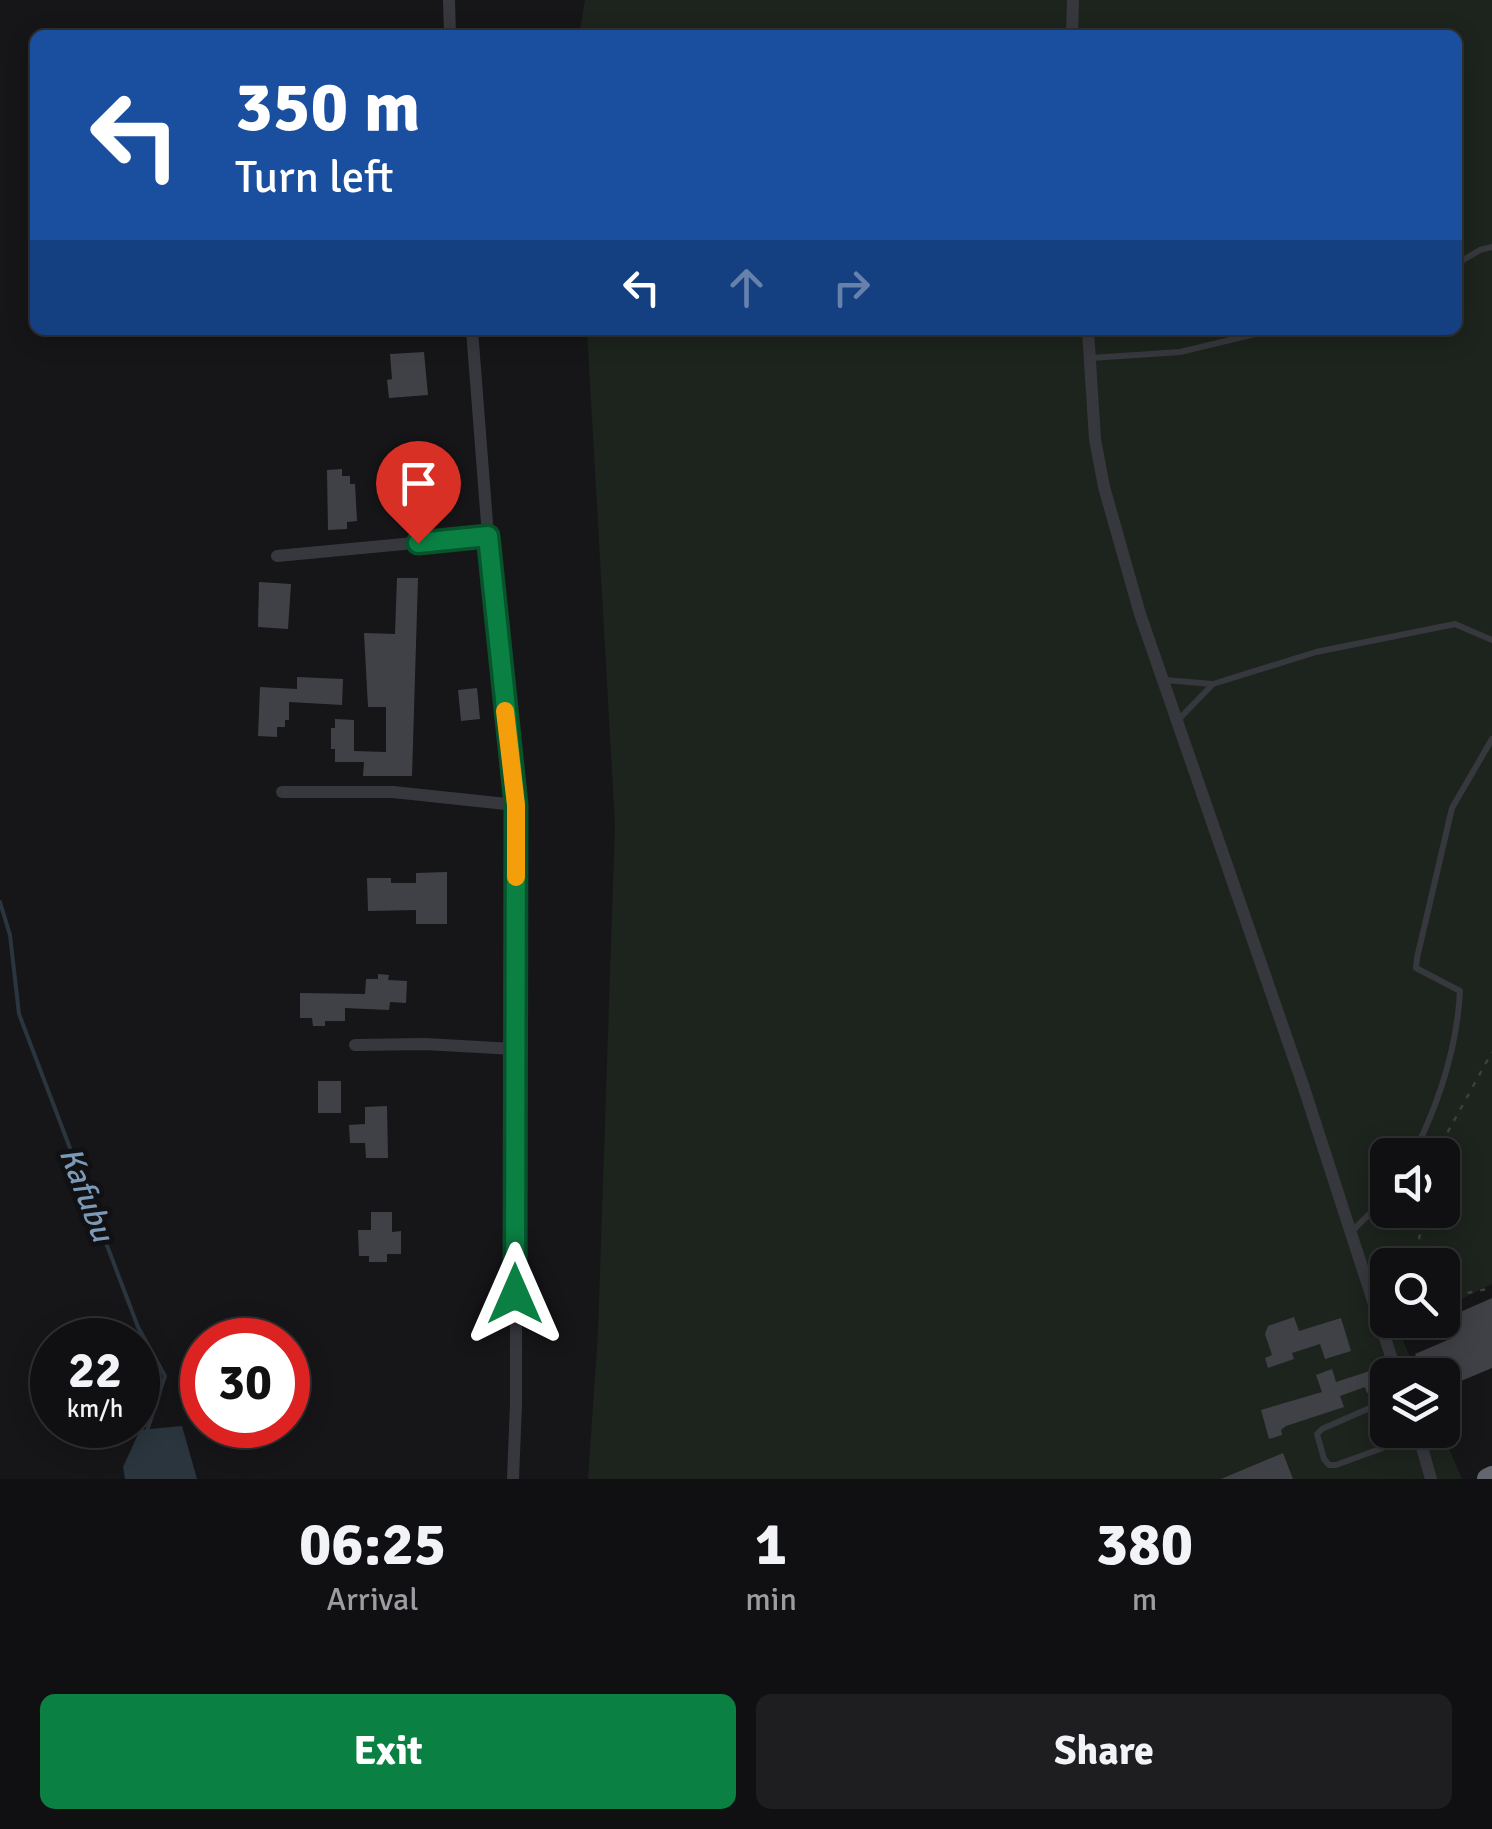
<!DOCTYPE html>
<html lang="en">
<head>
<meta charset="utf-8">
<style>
	:root { --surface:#101013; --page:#1e1e21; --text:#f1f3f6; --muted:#9c9da0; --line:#303033; --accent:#0b8043 }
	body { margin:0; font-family:Signika,sans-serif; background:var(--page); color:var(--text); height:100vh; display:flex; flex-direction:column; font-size:38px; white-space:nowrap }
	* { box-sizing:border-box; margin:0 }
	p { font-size:32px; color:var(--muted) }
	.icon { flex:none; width:55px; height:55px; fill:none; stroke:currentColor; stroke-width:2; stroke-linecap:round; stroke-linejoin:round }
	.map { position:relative; height:1479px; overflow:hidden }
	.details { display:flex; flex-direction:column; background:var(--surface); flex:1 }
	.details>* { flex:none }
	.banner { position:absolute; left:30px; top:30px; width:1432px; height:305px; border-radius:15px; box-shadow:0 5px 25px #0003,0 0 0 2px var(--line); background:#1a4fa0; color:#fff; overflow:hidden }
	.controls { position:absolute; left:1370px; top:1138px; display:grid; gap:20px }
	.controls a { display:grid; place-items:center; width:90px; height:90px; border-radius:15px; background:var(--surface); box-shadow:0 5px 25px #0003,0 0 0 2px var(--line); font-size:50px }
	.speed { position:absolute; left:30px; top:1318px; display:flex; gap:20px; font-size:50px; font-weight:700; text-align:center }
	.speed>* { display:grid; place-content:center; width:130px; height:130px; border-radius:50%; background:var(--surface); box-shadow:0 5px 25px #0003,0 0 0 2px var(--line); line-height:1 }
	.speed small { font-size:25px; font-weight:400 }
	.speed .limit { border:15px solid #d22; background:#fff; color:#111 }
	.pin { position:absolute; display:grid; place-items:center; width:85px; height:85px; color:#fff; margin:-102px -42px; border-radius:50% 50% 50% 0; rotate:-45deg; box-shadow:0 0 10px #0007 }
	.pin .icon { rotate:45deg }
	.me { position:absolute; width:110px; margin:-55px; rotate:0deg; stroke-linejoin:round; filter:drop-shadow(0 0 8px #0008) }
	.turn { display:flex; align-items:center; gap:35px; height:210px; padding:0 40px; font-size:45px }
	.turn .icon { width:130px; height:130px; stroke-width:2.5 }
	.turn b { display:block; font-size:70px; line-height:85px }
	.lanes { display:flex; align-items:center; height:95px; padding:0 40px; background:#0003; justify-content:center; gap:50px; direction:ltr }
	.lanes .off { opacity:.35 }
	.eta { display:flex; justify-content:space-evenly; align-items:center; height:170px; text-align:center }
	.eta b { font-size:60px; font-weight:700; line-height:70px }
	.button { display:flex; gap:20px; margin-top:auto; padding:20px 40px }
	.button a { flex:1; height:115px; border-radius:15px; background:var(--accent); color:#fff; font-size:40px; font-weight:700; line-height:115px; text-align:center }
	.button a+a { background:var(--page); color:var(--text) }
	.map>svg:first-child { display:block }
</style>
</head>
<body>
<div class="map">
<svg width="1492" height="1479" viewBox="0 0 1492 1479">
	<rect width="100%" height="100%" fill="#161619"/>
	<!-- green -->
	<path fill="#1c241d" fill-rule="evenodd" d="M585 0H1492V1284L1443 1308 1442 1265H1388V1320H1416L1398 1329 1418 1375H1388V1430H1441L1462 1479H588L598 1332 615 824 587 330H1458V35H579ZM1388 1155H1442V1210H1388Z"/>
	<!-- water -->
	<path fill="#2b353e" d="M182 1426 197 1479H125L123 1467 140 1430Z"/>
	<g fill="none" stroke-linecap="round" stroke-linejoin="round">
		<!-- stream -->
		<path stroke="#2b353e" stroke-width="4" d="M0 902 10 935 19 1014 138 1327 165 1376 147 1431"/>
	</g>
	<!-- building -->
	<path fill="#404146" d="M424 352 428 395 389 398 387 380 392 379 390 354Z
		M342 469V476H350V484H355L357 521 347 522V529L328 530 327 470Z
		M436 482V526L409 527V518H404V506H410V483Z
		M397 578H418L412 776H363L364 762H335V749H331V728H335V719L354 720V751L386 752V707H368L364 633 395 634Z
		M259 582 291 584 288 629 258 627Z
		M297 677 343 679 342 705 289 702V720H285V727H277V737L258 736 260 687 297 689Z
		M477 688 480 719 461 721 458 690Z
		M447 872V924H416V910L368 911 367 878H391V883H416V873Z
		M378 974 389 975 388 980 407 981 406 1003 390 1002 389 1010 345 1008V1021H325V1026H313L312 1018H300V993L365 994 366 979H378Z
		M318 1081H341V1113H318Z
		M387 1106 388 1158H366L365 1143H350L349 1125 365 1124V1107Z
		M371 1212H392V1232L401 1231V1254H387V1262H369V1256H359L358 1230H371Z
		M1492 1298V1368L1442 1389V1375H1424L1415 1354 1450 1339 1442 1320Z
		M1294 1317 1299 1331 1341 1318 1351 1351 1325 1359 1320 1344 1292 1353 1294 1359 1268 1368 1265 1358 1272 1355 1265 1334 1268 1326Z
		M1332 1369 1336 1382 1373 1370 1378 1390 1367 1393 1365 1387 1340 1396 1344 1407 1286 1426 1281 1430 1282 1435 1269 1439 1261 1410 1322 1392 1316 1375Z
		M1283 1453 1293 1479H1221Z"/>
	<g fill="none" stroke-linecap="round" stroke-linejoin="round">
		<!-- path -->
		<path stroke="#3d3f45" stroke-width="2.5" stroke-dasharray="5 8" stroke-linecap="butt" d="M1435 1155 1492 1052
			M1415 1265 1421 1227 1418 1210
			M1442 1298 1492 1288"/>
		<!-- lane -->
		<path stroke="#37383e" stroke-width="6" d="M1458 263 1480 250 1492 247
			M1091 358 1180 352 1272 330
			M1165 680 1212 684
			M1179 719 1213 684 1316 652 1455 624 1492 640
			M1413 1155C1439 1103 1457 1049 1460 991L1416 968 1417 958 1452 808 1492 739
			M1352 1231 1388 1196
			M1388 1400 1322 1429 1317 1434 1324 1459 1329 1465H1336L1418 1435"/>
		<!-- street -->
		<path stroke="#37383e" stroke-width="12" d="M449 0 450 35
			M1072 35 1073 0
			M472 330 488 536 516 805V1404L513 1479
			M1088 330 1095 439 1104 487 1140 614 1303 1085 1397 1375
			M277 556 488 536
			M282 792H393L516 805
			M355 1045 425 1044 513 1049
			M1417 1430 1431 1479"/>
		<!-- highway -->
		<path stroke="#63666f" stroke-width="22" d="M1488 1479 1492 1477"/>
	</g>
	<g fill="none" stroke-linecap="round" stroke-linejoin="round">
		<defs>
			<path id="route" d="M418 543 488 536 516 805 515 1294"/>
		</defs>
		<!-- route casing -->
		<use href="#route" stroke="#07532c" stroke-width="25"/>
		<!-- route -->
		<use href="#route" stroke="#0b8043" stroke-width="18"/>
		<!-- slow -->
		<path stroke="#f59e0b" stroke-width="18" d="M505 711 516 805V877"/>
	</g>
	<g text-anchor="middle" stroke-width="10" stroke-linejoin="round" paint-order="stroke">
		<!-- water labels -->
		<g font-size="32" font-style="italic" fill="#7c9ab7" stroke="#111114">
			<text transform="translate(87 1194) rotate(69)" y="11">Kafubu</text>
		</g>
	</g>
</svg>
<div class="controls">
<a><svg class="icon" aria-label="sound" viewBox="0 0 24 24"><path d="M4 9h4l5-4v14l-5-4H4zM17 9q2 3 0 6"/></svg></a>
<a><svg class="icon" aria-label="search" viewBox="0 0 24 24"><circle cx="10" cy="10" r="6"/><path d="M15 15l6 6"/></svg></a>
<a><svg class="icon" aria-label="layers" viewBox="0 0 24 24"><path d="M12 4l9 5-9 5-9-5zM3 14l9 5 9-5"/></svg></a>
</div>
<div class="speed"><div>22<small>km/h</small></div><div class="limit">30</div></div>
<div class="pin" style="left:418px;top:543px;background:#d93025"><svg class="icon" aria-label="arrive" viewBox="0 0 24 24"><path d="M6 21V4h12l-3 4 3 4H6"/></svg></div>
<svg class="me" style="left:515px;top:1294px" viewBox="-20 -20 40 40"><path d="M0-17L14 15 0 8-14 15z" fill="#0b8043" stroke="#fff" stroke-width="4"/></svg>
<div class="banner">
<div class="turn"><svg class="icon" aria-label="left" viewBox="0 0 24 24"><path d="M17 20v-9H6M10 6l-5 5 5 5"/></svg><div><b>350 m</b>Turn left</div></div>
<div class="lanes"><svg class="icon" aria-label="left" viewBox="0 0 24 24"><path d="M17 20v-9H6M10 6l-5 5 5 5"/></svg><svg class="icon off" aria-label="ahead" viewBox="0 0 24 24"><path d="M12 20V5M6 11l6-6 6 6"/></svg><svg class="icon off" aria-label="right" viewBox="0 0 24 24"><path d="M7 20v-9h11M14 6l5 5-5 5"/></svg></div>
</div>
</div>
<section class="details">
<div class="eta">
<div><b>06:25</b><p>Arrival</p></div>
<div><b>1</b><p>min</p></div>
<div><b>380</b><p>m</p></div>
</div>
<div class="button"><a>Exit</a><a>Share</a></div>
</section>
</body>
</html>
